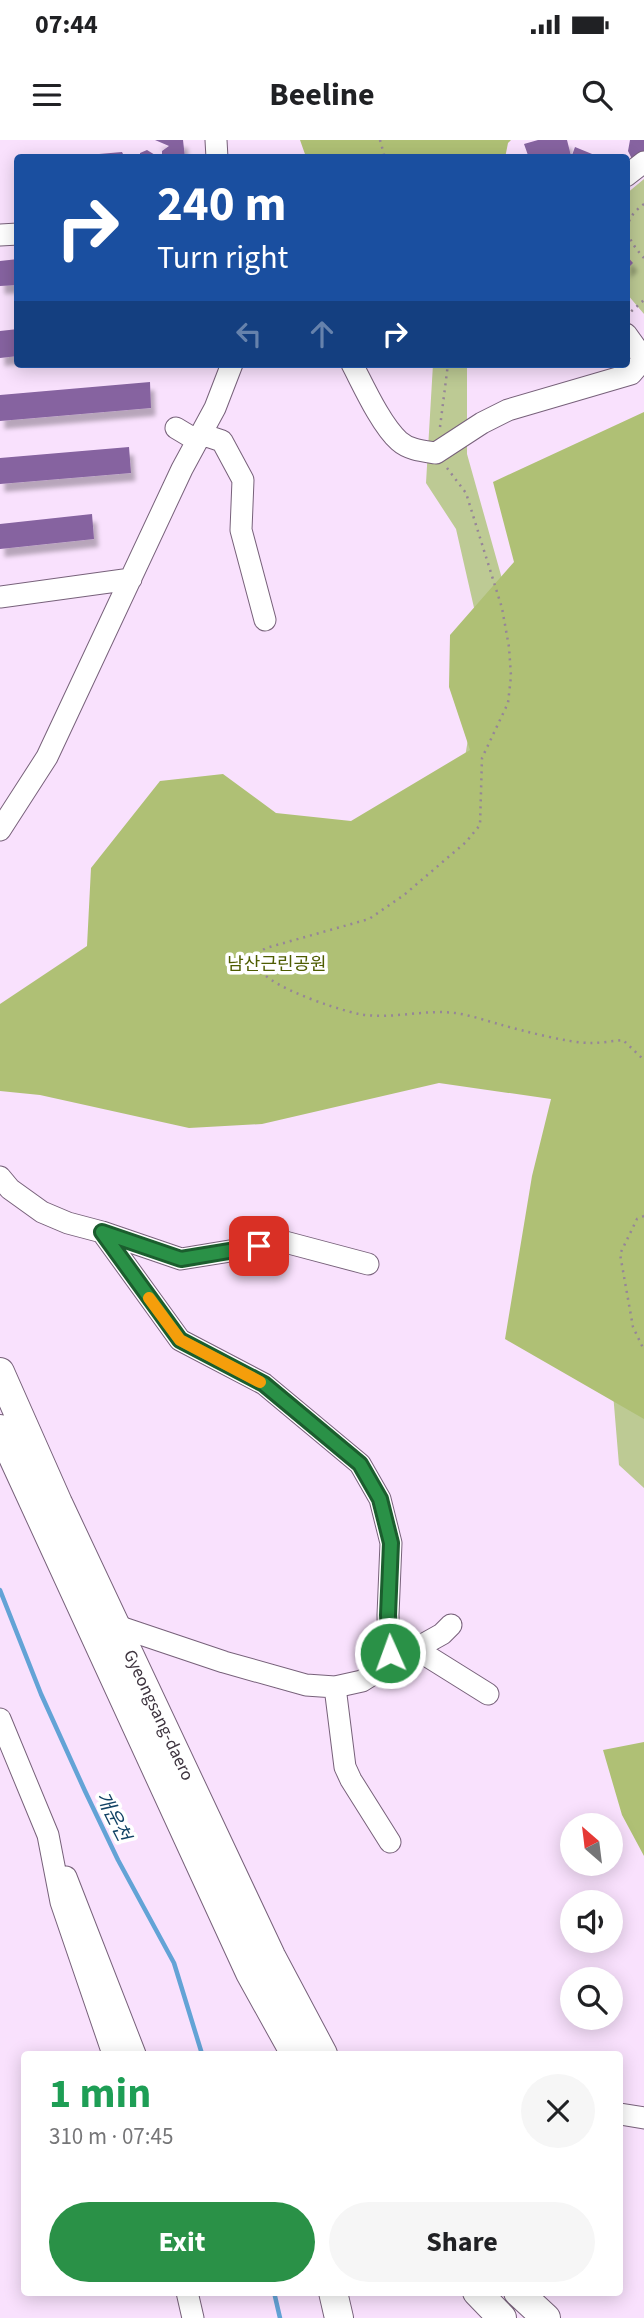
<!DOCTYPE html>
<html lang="en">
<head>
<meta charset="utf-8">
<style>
	:root { --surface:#fff; --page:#f6f6f6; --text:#202124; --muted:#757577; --accent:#2a9147 }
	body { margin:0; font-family:"Source Sans 3","Noto Sans KR",sans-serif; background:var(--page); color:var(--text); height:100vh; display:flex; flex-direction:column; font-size:26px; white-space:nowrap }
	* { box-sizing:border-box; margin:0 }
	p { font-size:23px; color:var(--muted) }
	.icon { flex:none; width:38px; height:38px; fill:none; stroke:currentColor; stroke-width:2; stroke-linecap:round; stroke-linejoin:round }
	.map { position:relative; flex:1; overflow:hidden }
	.drawer { position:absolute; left:21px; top:1911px; width:602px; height:245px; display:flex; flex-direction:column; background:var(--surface); border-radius:7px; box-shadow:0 4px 18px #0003 }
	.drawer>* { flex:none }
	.top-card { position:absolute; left:14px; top:14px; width:616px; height:214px; border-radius:7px; box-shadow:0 4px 18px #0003; background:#1a4fa0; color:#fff; overflow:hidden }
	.needle { width:46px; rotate:332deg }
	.controls { position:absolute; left:560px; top:1673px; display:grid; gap:14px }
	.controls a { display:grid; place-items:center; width:63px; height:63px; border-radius:50%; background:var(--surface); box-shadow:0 4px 18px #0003; font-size:35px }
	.pin { position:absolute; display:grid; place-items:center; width:60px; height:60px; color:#fff; margin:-30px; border-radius:14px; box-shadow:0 4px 10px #0006 }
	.me { position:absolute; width:77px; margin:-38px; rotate:358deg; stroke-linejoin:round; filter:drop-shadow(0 0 5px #0008) }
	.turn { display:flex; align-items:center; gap:24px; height:147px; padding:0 28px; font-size:32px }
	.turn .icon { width:91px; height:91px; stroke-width:2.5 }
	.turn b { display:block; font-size:49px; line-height:60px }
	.lanes { display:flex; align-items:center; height:66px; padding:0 28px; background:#0003; justify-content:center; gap:35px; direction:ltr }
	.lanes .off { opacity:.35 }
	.round { display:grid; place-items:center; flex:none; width:74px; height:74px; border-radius:37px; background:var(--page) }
	.summary { display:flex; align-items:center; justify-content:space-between; height:119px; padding:0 28px }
	h1 { font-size:42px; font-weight:700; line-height:52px; color:#1e9e55 }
	.action { display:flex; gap:14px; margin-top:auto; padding:14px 28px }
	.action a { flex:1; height:80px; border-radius:42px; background:var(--accent); color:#fff; font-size:28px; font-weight:700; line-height:80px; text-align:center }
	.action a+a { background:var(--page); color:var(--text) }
	.status { display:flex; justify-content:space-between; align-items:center; height:49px; padding:0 35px; background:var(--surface); direction:ltr }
	.status svg { height:19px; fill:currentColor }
	header { display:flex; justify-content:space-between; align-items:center; height:91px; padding:0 28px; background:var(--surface); font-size:32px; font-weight:700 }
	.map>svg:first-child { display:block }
</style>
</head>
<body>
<div class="status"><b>07:44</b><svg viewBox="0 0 49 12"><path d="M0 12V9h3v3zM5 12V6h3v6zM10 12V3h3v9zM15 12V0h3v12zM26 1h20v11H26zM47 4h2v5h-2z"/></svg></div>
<header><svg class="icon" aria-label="menu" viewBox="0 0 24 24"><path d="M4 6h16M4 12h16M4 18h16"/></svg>Beeline<svg class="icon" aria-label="search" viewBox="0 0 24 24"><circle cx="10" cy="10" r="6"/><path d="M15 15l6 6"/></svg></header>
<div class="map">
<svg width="644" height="2178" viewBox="0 0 644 2178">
	<defs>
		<filter id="shadow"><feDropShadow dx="4.5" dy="8" stdDeviation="2" flood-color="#0004"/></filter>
	</defs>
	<rect width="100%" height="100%" fill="#f9e1fd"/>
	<!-- green -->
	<path fill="#bdca94" d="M644 39V174L627 154 626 54Z
		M433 224H467V314L522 510 504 692 452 697 483 507 456 389 426 343Z
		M644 1056V1348L619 1325 599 1085Z"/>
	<!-- forest -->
	<path fill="#afc075" d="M300 0H511L508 3 505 18 306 17Z
		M644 272V1279L505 1199 532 1036 551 959 439 943 262 984 189 988 40 955 0 951V864L87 806 91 728 160 641 223 634 276 673 351 681 470 610 449 547 450 495 514 422 493 342Z
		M644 1602V1716L622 1675 603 1610Z"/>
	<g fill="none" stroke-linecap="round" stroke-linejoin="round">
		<!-- stream -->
		<path stroke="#63a3d6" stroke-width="4.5" d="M0 1450 41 1554 85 1651 118 1720 174 1823 202 1914
			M274 2152 280 2178"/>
	</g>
	<!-- building -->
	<path fill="#8663a0" filter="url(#shadow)" d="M155 0H183L185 18H162V11L169 6Z
		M538 0H567L571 16 529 18 524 4Z
		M630 0H644V13L633 21 628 11Z
		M575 7 597 16V18H571Z
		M147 10 160 18H140V13Z
		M122 12 125 18H99V14Z
		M626 115 633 123 626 130Z
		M18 119V145L0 146V121Z
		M18 189V216L0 218V191Z
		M150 242 151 268 0 281V255Z
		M129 307 131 333 0 344V318Z
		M92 374 94 399 0 409V384Z"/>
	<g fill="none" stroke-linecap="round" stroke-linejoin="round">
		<defs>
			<path id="minor" d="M216 0 217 18
				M626 36 644 22
				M0 95 18 94
				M352 224C363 245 381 285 399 301 409 310 423 311 436 313L482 283 508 270 631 234 644 219 626 194
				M176 288 196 300
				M201 294 222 301 243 340 241 390 265 480
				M0 457 131 439
				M0 690 47 617 182 329 215 268 232 224
				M0 1037 10 1049 42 1072 68 1083 102 1092 180 1200 264 1244 360 1324 380 1359 391 1403 388 1475 389 1524 362 1541 335 1547 306 1545 224 1522 117 1486
				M102 1092 181 1119 285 1102 368 1124
				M416 1509 488 1554
				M408 1513 442 1494 451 1485
				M335 1547 345 1627 351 1640 390 1702
				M0 1579 48 1695 61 1762 113 1914
				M66 1737 135 1914
				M620 1974 644 1978
				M187 2152 193 2178"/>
			<path id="major" d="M0 1232 58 1363 271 1816 323 1914
				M0 1289 250 1833 295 1914
				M333 2152 339 2178
				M477 2152 502 2178
				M518 2152 546 2178"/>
		</defs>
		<!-- minor casing -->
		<use href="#minor" stroke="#77617a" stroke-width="23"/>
		<!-- major casing -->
		<use href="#major" stroke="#77617a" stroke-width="30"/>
		<!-- path -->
		<path stroke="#968598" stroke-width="2.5" stroke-dasharray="2 5" stroke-linecap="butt" d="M380 0 385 18
			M644 64C618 83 627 99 644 118
			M626 176 644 160
			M440 287 448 224
			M447 328 466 353 502 468 509 507 511 536 508 563 482 618 480 685 466 702 404 755 369 779 266 808C220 834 342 871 359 874 390 880 424 869 455 873 470 875 487 881 502 885 524 891 568 903 591 903 601 903 612 901 623 900L644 920
			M644 1076 637 1079 620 1114 633 1187 644 1210"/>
		<!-- minor -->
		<use href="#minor" stroke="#fff" stroke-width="21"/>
		<!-- major -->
		<use href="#major" stroke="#fff" stroke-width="28"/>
	</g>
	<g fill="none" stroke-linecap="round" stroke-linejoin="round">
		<defs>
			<path id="route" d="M259 1106 181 1119 102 1092 180 1200 264 1244 360 1324 380 1359 391 1403 388 1475 390 1513"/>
		</defs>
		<!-- route casing -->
		<use href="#route" stroke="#1b5e2e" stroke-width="18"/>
		<!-- route -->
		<use href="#route" stroke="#2a9147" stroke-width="12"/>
		<!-- slow -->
		<path stroke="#f59e0b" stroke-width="12" d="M149 1158 180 1200 260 1242"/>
	</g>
	<g text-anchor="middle" stroke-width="7" stroke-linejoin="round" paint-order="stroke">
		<!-- park labels -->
		<g font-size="18" fill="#4e5c01" stroke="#fff">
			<text x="277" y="830">남산근린공원</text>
		</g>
		<!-- street labels -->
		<g font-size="18" fill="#3e343f" stroke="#fff">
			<text transform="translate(159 1575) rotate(65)" y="6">Gyeongsang-daero</text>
		</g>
		<!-- water labels -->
		<g font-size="19" font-style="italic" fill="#124265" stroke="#fff">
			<text transform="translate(114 1676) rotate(63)" y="7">개운천</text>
		</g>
	</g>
</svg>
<div class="controls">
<a><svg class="needle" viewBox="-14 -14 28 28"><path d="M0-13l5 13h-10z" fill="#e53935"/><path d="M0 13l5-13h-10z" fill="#757577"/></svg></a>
<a><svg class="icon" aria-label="sound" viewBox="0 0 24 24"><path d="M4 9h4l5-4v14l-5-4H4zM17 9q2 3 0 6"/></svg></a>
<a><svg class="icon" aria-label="search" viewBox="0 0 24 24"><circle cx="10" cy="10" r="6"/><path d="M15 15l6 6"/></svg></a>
</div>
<div class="pin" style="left:259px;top:1106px;background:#d93025"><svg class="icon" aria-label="arrive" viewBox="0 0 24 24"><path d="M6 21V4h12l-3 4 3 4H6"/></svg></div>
<svg class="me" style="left:390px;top:1513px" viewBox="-20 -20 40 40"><circle r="17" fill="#2a9147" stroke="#fff" stroke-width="3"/><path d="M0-11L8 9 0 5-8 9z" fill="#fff"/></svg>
<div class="top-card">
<div class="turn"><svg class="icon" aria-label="right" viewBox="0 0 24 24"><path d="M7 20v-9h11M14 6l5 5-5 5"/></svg><div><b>240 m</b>Turn right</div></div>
<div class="lanes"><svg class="icon off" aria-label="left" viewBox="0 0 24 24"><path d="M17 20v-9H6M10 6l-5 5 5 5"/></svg><svg class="icon off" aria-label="ahead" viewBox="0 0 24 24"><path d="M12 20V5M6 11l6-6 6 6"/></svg><svg class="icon" aria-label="right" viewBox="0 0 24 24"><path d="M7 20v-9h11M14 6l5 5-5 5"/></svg></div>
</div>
<section class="drawer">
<div class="summary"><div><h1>1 min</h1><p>310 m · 07:45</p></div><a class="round"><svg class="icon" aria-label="close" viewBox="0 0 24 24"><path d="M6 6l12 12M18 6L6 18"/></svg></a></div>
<div class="action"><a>Exit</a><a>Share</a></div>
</section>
</div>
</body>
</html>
